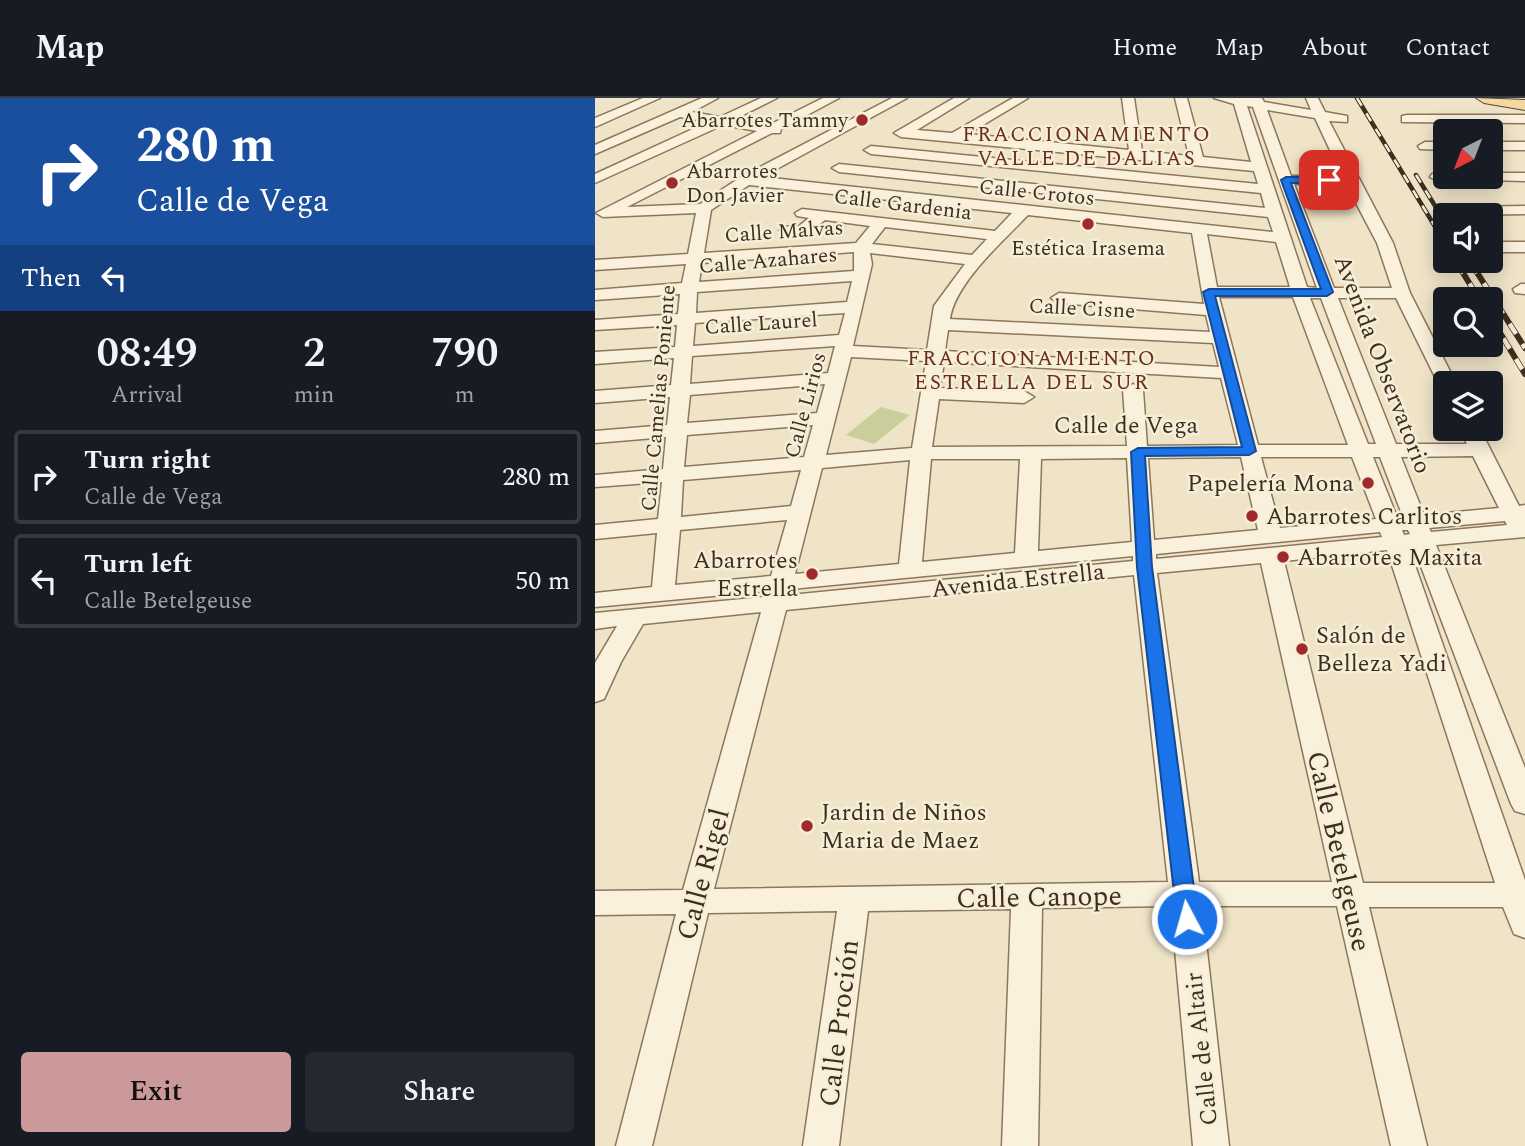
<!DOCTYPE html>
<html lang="en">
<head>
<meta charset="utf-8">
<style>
	:root { --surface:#171b24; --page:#242831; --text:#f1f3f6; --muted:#9ea1a6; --line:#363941; --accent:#cc999b }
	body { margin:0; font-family:Spectral,serif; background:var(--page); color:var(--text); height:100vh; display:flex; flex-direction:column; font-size:26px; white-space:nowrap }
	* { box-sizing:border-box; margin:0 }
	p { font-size:23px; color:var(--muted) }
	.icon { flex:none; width:38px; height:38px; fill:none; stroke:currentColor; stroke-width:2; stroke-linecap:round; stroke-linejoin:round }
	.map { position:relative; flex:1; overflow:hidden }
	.drawer { display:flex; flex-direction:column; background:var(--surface); width:595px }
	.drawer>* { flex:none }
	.guide { background:#1a4fa0; color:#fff; overflow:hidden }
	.needle { width:46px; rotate:222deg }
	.controls { position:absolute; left:838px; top:21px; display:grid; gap:14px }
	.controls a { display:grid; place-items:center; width:70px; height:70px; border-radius:7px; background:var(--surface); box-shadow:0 4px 18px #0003; font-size:35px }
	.pin { position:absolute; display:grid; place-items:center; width:60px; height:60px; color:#fff; margin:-30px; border-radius:14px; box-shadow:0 4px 10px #0006 }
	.me { position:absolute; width:77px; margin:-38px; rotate:354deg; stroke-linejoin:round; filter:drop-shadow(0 0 5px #0008) }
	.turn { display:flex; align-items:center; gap:24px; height:147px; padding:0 21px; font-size:32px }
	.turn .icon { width:91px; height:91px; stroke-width:2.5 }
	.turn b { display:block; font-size:49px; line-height:60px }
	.then { display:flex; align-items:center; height:66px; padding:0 21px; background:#0003; gap:14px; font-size:26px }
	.eta { display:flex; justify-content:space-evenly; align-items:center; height:119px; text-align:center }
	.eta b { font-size:42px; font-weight:600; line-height:49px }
	.action { display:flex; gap:14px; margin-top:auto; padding:14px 21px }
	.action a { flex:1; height:80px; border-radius:7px; background:var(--accent); color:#111; font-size:28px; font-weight:600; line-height:80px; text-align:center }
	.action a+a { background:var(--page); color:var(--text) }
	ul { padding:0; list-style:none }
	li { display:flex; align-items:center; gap:21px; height:94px; margin:0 14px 10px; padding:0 7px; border:4px solid var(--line); border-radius:7px }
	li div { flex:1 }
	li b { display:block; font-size:26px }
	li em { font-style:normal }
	header { display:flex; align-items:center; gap:42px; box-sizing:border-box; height:98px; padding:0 35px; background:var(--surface); border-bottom:2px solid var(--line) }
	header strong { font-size:33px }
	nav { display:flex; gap:38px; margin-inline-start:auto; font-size:24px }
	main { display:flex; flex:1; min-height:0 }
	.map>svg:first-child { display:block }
</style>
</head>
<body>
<header>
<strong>Map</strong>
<nav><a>Home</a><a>Map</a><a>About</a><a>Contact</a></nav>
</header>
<main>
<section class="drawer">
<div class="guide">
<div class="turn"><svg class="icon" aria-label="right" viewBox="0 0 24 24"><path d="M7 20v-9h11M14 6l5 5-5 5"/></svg><div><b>280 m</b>Calle de Vega</div></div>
<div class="then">Then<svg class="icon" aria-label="left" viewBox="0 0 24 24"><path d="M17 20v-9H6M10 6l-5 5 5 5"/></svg></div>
</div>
<div class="eta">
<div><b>08:49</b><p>Arrival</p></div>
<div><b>2</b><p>min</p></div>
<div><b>790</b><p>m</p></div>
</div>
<ul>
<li><svg class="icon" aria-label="right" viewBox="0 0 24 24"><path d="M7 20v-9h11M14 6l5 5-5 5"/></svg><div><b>Turn right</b><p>Calle de Vega</p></div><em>280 m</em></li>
<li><svg class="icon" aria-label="left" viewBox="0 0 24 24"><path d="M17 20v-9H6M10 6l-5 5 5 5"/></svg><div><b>Turn left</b><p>Calle Betelgeuse</p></div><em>50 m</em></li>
</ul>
<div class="action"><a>Exit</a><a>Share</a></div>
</section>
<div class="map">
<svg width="930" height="1048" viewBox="0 0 930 1048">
	<rect width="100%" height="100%" fill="#f0e4c8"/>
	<!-- green -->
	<path fill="#c9cf9b" d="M286 309 315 317 279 346 251 337Z"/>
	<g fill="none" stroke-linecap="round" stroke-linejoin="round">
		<defs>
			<path id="minor" d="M48 0H65L0 29V20Z
				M107 0H123L97 14 125 19 166 0H182L140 21 174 27 228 0H244L186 31 185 35H177L32 109 105 106 146 79 297 0H312L167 79 678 134 673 119 244 74 237 70 244 66 670 110 666 95 276 56 269 52 276 48 663 86 659 73 306 39 299 35 359 0H374L322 32 357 35 418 0H433L373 36 534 52 527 0H539L547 53 594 58 580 0H592L608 59 656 64 639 6 619 0H667L669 4 716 12 711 0H723L730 14 752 18V24L734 23 798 145 815 195 861 285H850V290L845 289 801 200H743L801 346H872L865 331H885L924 408 930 407V439L841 447 930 670V716L920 713 916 706 819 450H814L930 782V840L919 836 908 809H774L832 1048H796L742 808H607L634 1048H598L576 808 447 810 443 1048H407L416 811 273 813 244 1048H208L242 813 113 815 57 1048H21L81 816 0 817V793L88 792 166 514 48 526 26 564 9 601 0 604V565L22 528 0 531V515L170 499 172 493 0 509V495L57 489 62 435 0 441V427L63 421 67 384 0 389V377L68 371 71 339 0 345V333L72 327 75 299 0 305V293L76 287 79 260 0 266V254L80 249 82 227 0 232V222L83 216 85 196 0 202V192L87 185 91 166 0 172V162L93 156 101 115 8 119 1 115 162 33 128 27 0 85V76L113 24 85 19 0 56V47ZM652 8 658 9 722 190 712 189ZM672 12 720 20 747 78H696ZM699 86H751L782 145 797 190H739ZM154 87 417 115 400 133 207 111 200 115 202 118 214 120 204 128 187 129 184 132 187 135 212 136 230 122 275 128 261 145 109 155 116 112ZM433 117 597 135 609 206 464 195 456 200 464 205 611 217 615 234 355 221C360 185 408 143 433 117ZM290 129 392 141 377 157 277 146ZM612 136 681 144 695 189H622ZM259 154V173L104 184 107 165ZM275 155 370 166 339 208 332 252 258 248 277 166ZM257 183 252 204 101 215 102 194ZM624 199H698L753 347H663ZM715 200H726L781 346H773ZM250 215 244 237 98 248 100 225ZM353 232 618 245 624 269 350 253ZM240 248 233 275 95 286 97 258ZM256 259 331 263 317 350 231 357ZM349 264 626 280 643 347 552 348 548 292 538 286 528 292 532 348 337 349 344 301 429 305 439 299 429 293 345 290ZM230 286 222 315 92 325 95 297ZM218 327 209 359 89 369 92 337ZM878 358 904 410 829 417 806 359ZM646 359 663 432 559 442 553 360ZM666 359H757L781 421 685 430ZM778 359H785L808 419H802ZM532 360 537 444 443 453 446 361ZM336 361H425L420 455 327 464ZM315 362 304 466 200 476 227 370ZM206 372 196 408 86 419 88 382ZM192 422 176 478 80 487 85 432ZM910 423 912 427 836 434 834 430ZM807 432H813L815 436 809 437ZM785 434 787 439 561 461V456ZM792 452 900 785H768L689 463ZM538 458V463L195 497 196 491ZM666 465 737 784H604L562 475ZM539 477 573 784 119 791 191 512Z
				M812 17H930V25L807 24V18Z
				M830 44H850V52L825 51 823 48Z
				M896 44H930V52H896Z
				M850 75V79H857L855 82 842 83 835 79 837 76Z
				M896 75H930V83L891 82 889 79H896Z
				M930 108V116L868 117 862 113 869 109Z
				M896 144H930V154H896Z
				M926 186H930V196L920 195 918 191Z"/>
			<path id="major" d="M881 0 930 2V12L889 5Z"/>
		</defs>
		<!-- minor casing -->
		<use href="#minor" stroke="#8d765c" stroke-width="3"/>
		<!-- major casing -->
		<use href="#major" stroke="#5b4430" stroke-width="2"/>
		<!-- minor -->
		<use href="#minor" fill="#faf1dc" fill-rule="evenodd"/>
		<!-- major -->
		<use href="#major" fill="#f3d9a0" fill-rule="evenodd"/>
		<defs>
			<path id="rail-far1" d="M762 0 850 145
				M821 77 850 124
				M861 163 863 167
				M875 163 877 167"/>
			<path id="rail" d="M862 165 884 201
				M876 165 930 250
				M896 220 930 276"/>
		</defs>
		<!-- rail-far1 casing -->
		<use href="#rail-far1" stroke="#3d2e20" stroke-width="4.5"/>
		<!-- rail casing -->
		<use href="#rail" stroke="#3d2e20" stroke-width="6"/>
		<!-- rail-far1 -->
		<use href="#rail-far1" stroke="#f7eed8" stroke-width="2.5" stroke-dasharray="9" stroke-linecap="butt"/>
		<!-- rail -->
		<use href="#rail" stroke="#f7eed8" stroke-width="4.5" stroke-dasharray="12" stroke-linecap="butt"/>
	</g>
	<!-- route -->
	<path fill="#1a73e8" stroke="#114b97" stroke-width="2" d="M691 79H734L739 82 734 85H696L738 194 732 198H620L661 353 654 357 550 358 557 469 603 821 600 827 592 829 585 827 582 821 542 469 536 354 543 350 647 349 608 194 614 191H726L686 82Z"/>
	<!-- markers -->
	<g fill="#9e2a2b" stroke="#f7eed8" stroke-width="2.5">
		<circle cx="267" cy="22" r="7"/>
		<circle cx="77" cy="85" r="7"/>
		<circle cx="493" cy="126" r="7"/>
		<circle cx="773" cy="385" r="7"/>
		<circle cx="657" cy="418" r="7"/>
		<circle cx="688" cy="459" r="7"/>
		<circle cx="217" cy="476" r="7"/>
		<circle cx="707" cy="551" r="7"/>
		<circle cx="212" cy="728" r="7"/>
	</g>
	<g text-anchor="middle" stroke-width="5" stroke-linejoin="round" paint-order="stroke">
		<!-- far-poi labels -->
		<g font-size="21" fill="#3d2e20" stroke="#f7eed8" text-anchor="end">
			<text x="253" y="29">Abarrotes Tammy</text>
			<text x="91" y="80" text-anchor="start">Abarrotes<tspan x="91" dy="24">Don Javier</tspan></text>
			<text x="493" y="157" text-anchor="middle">Estética Irasema</text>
		</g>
		<!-- far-neighbourhood labels -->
		<g font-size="21" letter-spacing="2" fill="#6b2e1e" stroke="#f7eed8">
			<text x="492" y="43">FRACCIONAMIENTO<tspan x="492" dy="24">VALLE DE DALIAS</tspan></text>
			<text x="437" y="267">FRACCIONAMIENTO<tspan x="437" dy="24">ESTRELLA DEL SUR</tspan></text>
		</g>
		<!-- far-street labels -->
		<g font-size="21" fill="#3d2e20" stroke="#f7eed8">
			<text transform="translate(442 94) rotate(6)" y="7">Calle Crotos</text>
			<text transform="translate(308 106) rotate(7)" y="7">Calle Gardenia</text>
			<text transform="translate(189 133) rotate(-4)" y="7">Calle Malvas</text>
			<text transform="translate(173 162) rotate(-5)" y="7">Calle Azahares</text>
			<text transform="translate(487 210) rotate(3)" y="7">Calle Cisne</text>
			<text transform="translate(166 225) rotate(-4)" y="7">Calle Laurel</text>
			<text transform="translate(63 300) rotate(-85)" y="7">Calle Camelias Poniente</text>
			<text transform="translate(210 307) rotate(-75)" y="7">Calle Lirios</text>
		</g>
		<!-- street labels -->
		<g font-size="24" fill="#3d2e20" stroke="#f7eed8">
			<text transform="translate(788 266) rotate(69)" y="8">Avenida Observatorio</text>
			<text x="531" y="335">Calle de Vega</text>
			<text transform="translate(423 482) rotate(-6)" y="8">Avenida Estrella</text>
			<text transform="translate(606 951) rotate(-96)" y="8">Calle de Altair</text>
		</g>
		<!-- poi labels -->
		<g font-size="24" fill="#3d2e20" stroke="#f7eed8" text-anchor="start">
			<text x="759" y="393" text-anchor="end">Papelería Mona</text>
			<text x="671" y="426">Abarrotes Carlitos</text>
			<text x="702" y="467">Abarrotes Maxita</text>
			<text x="203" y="470" text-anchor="end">Abarrotes<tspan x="203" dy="28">Estrella</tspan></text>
			<text x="721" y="545">Salón de<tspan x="721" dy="28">Belleza Yadi</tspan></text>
			<text x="226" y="722">Jardin de Niños<tspan x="226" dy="28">Maria de Maez</tspan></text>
		</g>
		<!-- near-street labels -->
		<g font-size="28" fill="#3d2e20" stroke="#f7eed8">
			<text transform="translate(745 753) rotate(77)" y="10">Calle Betelgeuse</text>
			<text transform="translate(107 776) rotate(-75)" y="10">Calle Rigel</text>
			<text transform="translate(444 798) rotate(-1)" y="10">Calle Canope</text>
			<text transform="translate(243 925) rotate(-83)" y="10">Calle Proción</text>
		</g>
	</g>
</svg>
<div class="controls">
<a><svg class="needle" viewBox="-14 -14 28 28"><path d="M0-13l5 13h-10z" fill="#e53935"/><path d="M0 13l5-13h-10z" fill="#9ea1a6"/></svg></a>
<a><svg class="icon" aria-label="sound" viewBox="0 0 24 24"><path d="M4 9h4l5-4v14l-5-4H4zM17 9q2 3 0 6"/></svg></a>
<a><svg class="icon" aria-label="search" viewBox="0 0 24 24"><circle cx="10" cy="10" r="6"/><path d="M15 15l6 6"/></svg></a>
<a><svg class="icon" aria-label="layers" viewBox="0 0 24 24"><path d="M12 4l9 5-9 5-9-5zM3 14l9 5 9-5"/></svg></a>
</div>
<div class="pin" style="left:734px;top:82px;background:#d93025"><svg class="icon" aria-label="arrive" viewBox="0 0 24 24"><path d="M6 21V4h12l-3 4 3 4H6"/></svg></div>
<svg class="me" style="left:592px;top:821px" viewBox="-20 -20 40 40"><circle r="17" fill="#1a73e8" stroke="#fff" stroke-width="3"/><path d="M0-11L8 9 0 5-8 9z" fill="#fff"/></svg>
</div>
</main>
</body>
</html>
